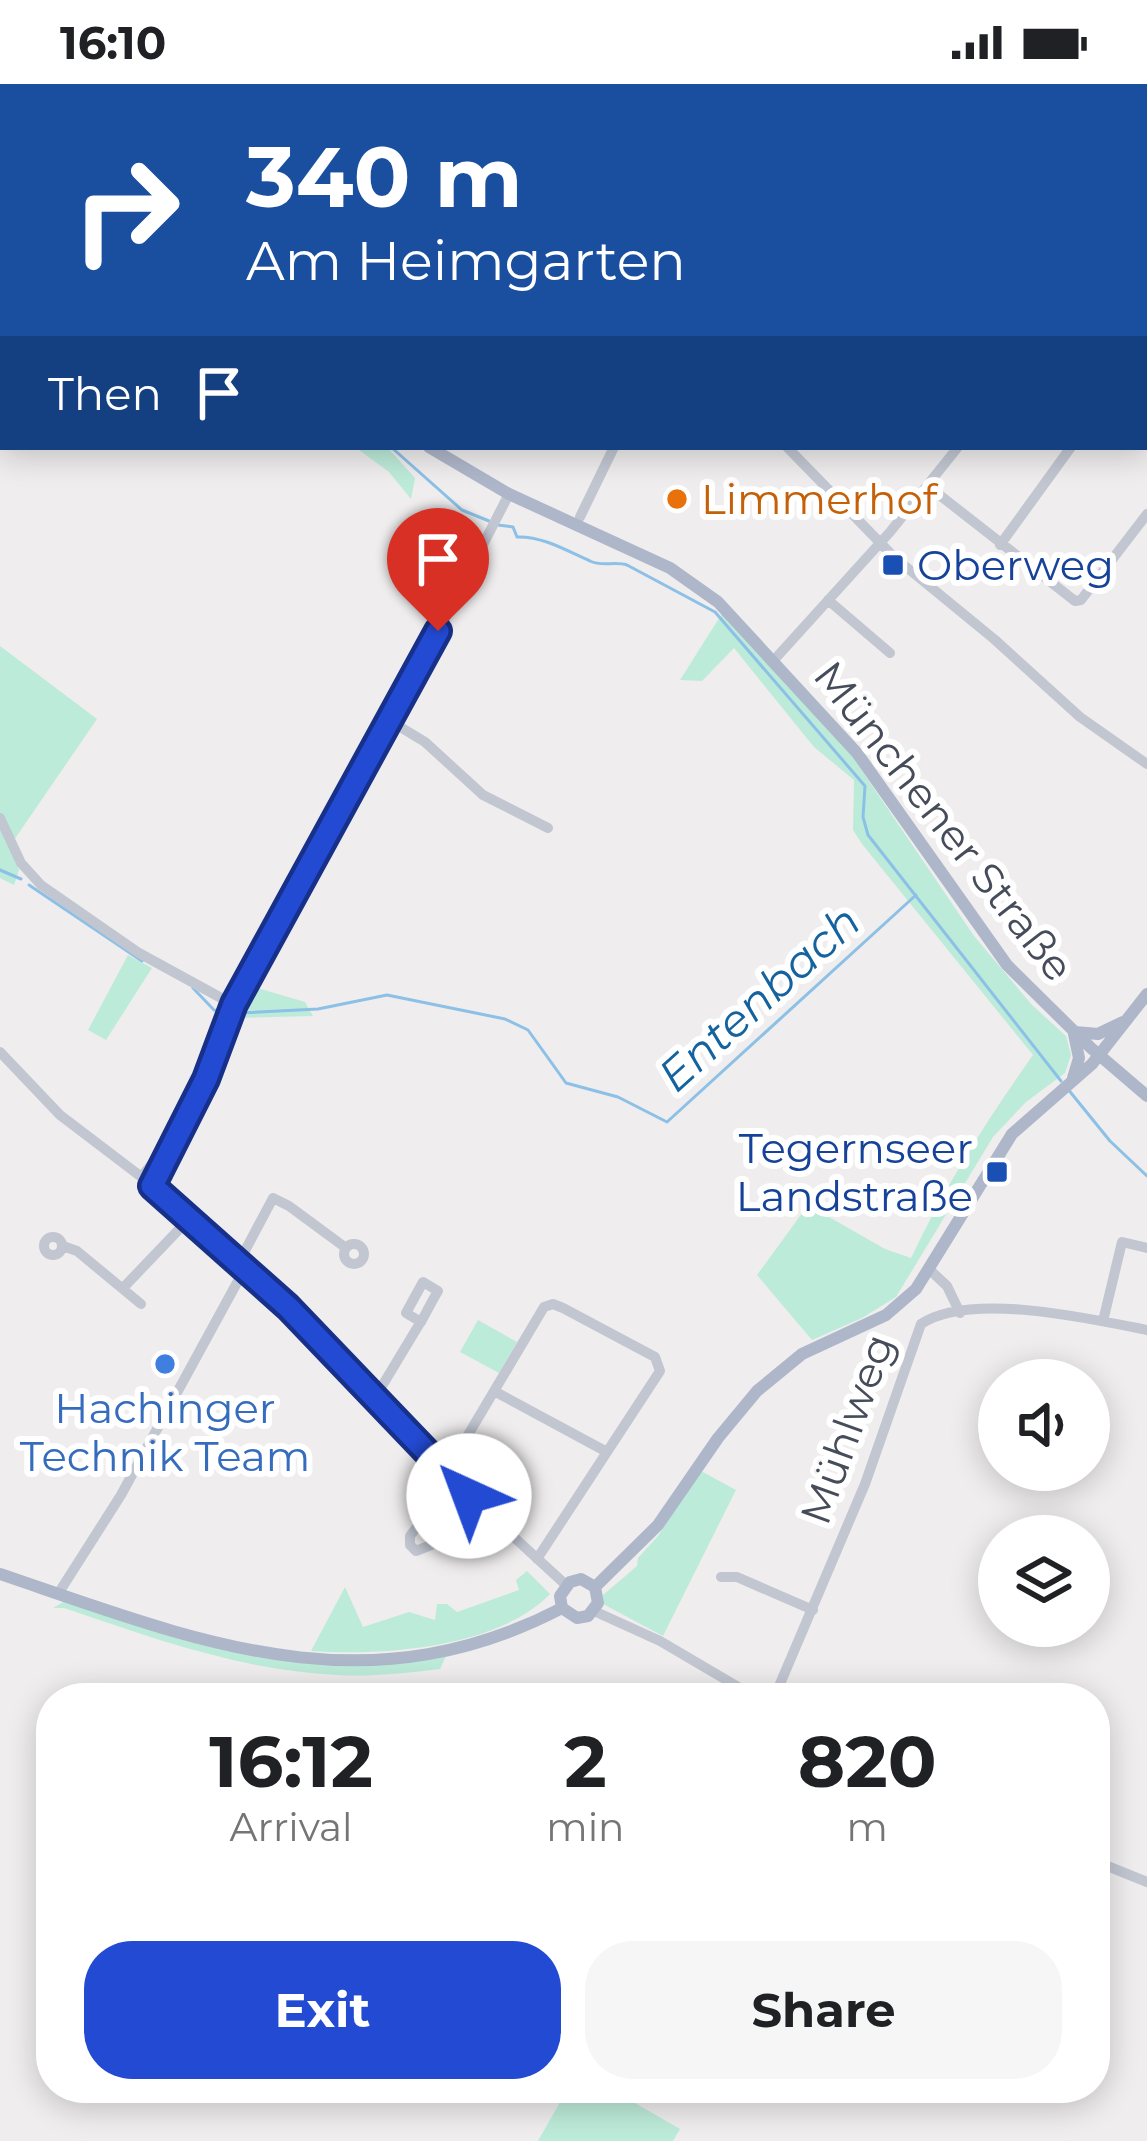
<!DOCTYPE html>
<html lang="en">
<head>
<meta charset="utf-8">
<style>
	:root { --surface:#fff; --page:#f6f6f6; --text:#202124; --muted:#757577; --accent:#234ad3 }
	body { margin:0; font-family:Montserrat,sans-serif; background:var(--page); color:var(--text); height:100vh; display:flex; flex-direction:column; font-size:45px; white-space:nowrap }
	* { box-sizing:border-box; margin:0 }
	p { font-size:39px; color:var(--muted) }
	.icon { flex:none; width:66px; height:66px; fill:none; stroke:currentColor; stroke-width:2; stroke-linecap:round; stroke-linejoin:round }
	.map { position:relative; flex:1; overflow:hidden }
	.drawer { position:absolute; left:36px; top:1599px; width:1074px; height:420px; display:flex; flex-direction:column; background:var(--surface); border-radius:48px; box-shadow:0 6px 30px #0003 }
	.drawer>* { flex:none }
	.top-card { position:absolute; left:0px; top:0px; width:1149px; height:366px; box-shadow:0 6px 30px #0003; background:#1a4fa0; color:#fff; overflow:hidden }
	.buttons { position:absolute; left:978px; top:1275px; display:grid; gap:24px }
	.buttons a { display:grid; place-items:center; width:132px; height:132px; border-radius:50%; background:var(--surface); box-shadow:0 6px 30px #0003; font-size:60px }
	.pin { position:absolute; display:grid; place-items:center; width:102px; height:102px; color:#fff; margin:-123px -51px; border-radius:50% 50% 50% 0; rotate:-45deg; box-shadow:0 0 12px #0007 }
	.pin .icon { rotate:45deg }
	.me { position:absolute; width:132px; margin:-66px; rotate:317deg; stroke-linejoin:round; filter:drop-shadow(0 0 9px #0008) }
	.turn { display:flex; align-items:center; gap:42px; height:252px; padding:0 48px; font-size:54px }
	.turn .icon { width:156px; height:156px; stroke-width:2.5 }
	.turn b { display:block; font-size:84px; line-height:102px }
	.then { display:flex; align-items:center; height:114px; padding:0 48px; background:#0003; gap:24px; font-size:45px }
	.eta { display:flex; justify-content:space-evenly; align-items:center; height:204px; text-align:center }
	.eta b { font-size:72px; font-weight:700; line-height:84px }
	.cta { display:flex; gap:24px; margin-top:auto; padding:24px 48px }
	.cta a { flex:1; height:138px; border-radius:48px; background:var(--accent); color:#fff; font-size:48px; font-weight:700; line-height:138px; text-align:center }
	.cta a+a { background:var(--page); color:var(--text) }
	.status { display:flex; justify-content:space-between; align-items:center; height:84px; padding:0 60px; background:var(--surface); direction:ltr }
	.status svg { height:33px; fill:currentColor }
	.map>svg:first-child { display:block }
</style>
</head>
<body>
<div class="status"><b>16:10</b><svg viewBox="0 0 49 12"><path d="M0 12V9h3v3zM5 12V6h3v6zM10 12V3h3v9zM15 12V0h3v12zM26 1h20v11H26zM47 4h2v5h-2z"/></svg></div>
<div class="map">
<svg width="1147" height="2057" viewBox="0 0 1147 2057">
	<rect width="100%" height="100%" fill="#efeded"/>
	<!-- green -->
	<path fill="#bdebd9" d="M355 363H387L415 394 411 415 389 388Z
		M723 528 852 672 974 852 1032 921 1066 952 1071 971 1065 989 1026 1018 993 1053 896 1213 862 1234 812 1256 757 1191 808 1121 885 1165 911 1174C945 1102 987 1036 1033 971L862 760 853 746 854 696 814 663 734 564 702 597 680 596Z
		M0 562 97 635 14 756 9 757 19 786 14 801 0 794Z
		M128 871 152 884 106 956 88 946Z
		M251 902 305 918 313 932 235 934Z
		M478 1236 517 1258 499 1289 460 1268Z
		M701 1387 736 1406 663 1552 603 1520V1511L637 1482 638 1474 658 1452Z
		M527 1487 550 1510C498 1564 382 1572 311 1567L345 1503 363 1543 409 1528 435 1536 437 1520H447L457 1528 519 1506 516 1496Z
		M65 1517C208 1564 293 1594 446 1572L440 1585C406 1589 371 1593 337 1591 243 1587 153 1554 64 1524H53Z
		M568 2004H609L680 2045 673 2057H538Z"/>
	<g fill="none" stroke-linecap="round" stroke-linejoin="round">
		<!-- stream -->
		<path stroke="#8cc0e6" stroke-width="3" d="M0 117 3 119
			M391 363 462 426 489 437
			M498 441 513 443 517 453C543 452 567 467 590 477 602 483 615 477 627 481L715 528 865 702 863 733 868 751 1061 997
			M0 786 21 795
			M29 801 142 877
			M193 904 214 926 223 927
			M241 929 318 925 387 911 505 935 528 946 566 999 618 1013 667 1038 916 811
			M1067 1004 1110 1057 1147 1092"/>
		<!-- minor -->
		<path stroke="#c1c6d1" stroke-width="10" d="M228 0 230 3
			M398 0 403 3
			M569 0 570 3
			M676 0V3
			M1146 100 1147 99
			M1146 114 1147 115
			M1146 258 1147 259
			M787 363 894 473 994 555 1080 633 1147 680
			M928 402 1075 517 1081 516 1147 430
			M580 433 614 363
			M1000 461 1071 363
			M828 516 890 569
			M774 576 890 448 958 363
			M392 638 425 658 483 711 548 744
			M0 734 21 779 41 801 139 869 234 921
			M0 968 60 1031 152 1101 265 1201 469 1412 566 1501
			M141 1093 173 1055
			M152 1101 208 990 234 921 392 638 509 410
			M44 1162a9 9 0 1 1 18 0a9 9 0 1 1-18 0Z
			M344 1170a10 10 0 1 1 20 0a10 10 0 1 1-20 0Z
			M63 1162 77 1167 141 1220
			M239 1178 273 1114 289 1122 346 1164
			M930 1186 947 1202 960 1229
			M123 1204 189 1135
			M1103 1237 1122 1158 1147 1164
			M494 1307 607 1368
			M376 1312 420 1239 421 1238C427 1227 432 1217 438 1207L423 1198 406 1229 421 1238
			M446 1388 544 1223 553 1220 563 1224 655 1273 660 1287 537 1475
			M445 1411C431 1423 421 1438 410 1452V1461L416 1467 431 1461 445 1411 457 1399
			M721 1493H737L813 1526
			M58 1510 121 1411 245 1184
			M594 1527 660 1557 757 1614
			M774 1614 865 1400 921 1240C970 1207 1091 1235 1147 1246
			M1095 1777 1147 1798"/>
		<!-- major -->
		<path stroke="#aeb6ca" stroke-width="12" d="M0 291 3 292
			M429 363 509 410 670 484 718 518 857 669 1007 881 1091 964 1147 1012
			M1075 948 1098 950 1123 938
			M1073 994 1079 974 1074 950
			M0 1490C195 1556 363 1628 562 1524
			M595 1503 658 1441 718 1354 757 1307 802 1270 886 1231 916 1205 1012 1050 1092 980 1147 910
			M562 1524 577 1534 588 1532 598 1519 595 1503
			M562 1524 560 1512 570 1498 581 1495 595 1503"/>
	</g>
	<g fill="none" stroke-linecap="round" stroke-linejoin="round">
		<defs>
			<path id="route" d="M438 547 234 920 206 995 152 1102 288 1223 469 1412"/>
		</defs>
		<!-- route casing -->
		<use href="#route" stroke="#173089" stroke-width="30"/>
		<!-- route -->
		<use href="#route" stroke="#234ad3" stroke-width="21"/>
	</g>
	<!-- markers -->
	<circle fill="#e8710a" stroke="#fff" stroke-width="4.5" cx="677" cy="415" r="12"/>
	<g fill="#1a4fb4" stroke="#fff" stroke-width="4.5">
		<rect x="881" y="469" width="24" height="24" rx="6"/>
		<rect x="985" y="1076" width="24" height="24" rx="6"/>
	</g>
	<circle fill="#3f7fe0" stroke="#fff" stroke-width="4.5" cx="165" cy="1280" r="12"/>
	<g text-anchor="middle" stroke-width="12" stroke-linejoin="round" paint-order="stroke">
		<!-- food labels -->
		<g font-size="42" fill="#c56008" stroke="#fff" text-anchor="start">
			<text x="701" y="430">Limmerhof</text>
		</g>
		<!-- transit labels -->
		<g font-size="42" fill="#164399" stroke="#fff" text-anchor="start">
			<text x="917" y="496">Oberweg</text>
			<text x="973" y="1079" text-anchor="end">Tegernseer<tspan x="973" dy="48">Landstraße</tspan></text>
		</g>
		<!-- street labels -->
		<g font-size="42" fill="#464c59" stroke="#fff">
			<text transform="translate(944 737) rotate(52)" y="15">Münchener Straße</text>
			<text transform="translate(847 1345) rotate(-70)" y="15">Mühlweg</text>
		</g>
		<!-- shop labels -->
		<g font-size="42" fill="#366cbe" stroke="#fff">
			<text x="165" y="1339">Hachinger<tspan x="165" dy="48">Technik Team</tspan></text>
		</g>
		<!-- water labels -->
		<g font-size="45" font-style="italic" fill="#14639e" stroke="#fff">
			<text transform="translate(759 914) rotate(-42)" y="16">Entenbach</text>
		</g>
	</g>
</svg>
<div class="buttons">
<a><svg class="icon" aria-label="sound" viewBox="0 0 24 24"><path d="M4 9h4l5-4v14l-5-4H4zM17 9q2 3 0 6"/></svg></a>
<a><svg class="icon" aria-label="layers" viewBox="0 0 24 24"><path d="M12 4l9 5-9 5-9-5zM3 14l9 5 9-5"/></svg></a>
</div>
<div class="pin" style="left:438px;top:547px;background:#d93025"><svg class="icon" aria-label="arrive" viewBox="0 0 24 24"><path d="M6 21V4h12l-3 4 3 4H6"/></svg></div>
<svg class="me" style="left:469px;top:1412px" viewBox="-20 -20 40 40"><circle r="19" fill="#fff"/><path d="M0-13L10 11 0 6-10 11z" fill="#234ad3"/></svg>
<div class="top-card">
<div class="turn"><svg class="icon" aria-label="right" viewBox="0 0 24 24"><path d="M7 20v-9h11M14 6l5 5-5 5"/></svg><div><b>340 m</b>Am Heimgarten</div></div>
<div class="then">Then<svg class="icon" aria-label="arrive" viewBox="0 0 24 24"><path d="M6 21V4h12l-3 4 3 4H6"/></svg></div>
</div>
<section class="drawer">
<div class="eta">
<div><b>16:12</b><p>Arrival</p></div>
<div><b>2</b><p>min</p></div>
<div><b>820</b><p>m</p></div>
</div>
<div class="cta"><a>Exit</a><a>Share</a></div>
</section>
</div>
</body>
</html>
